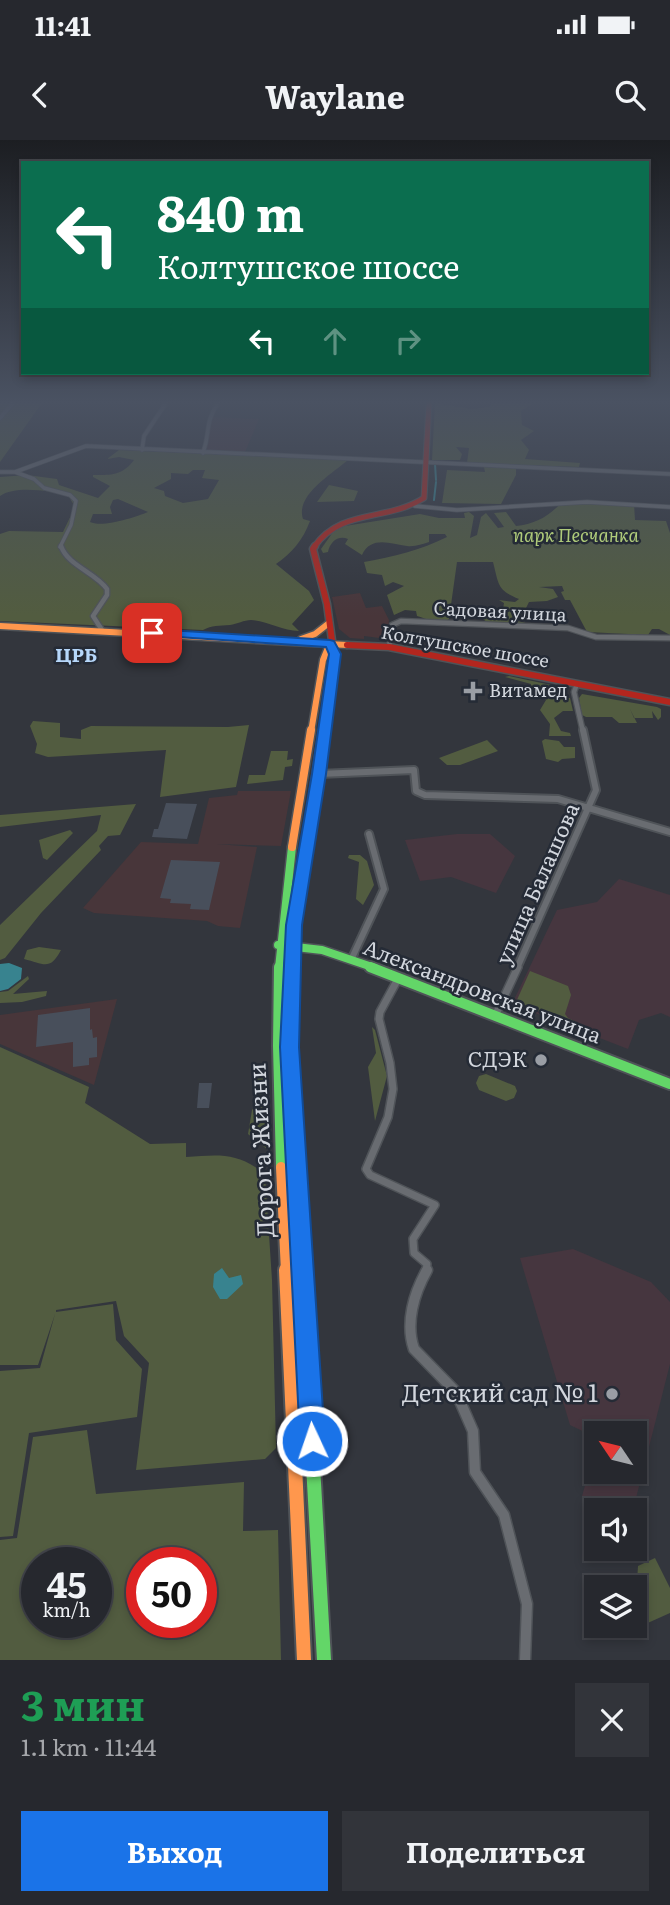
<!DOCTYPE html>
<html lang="ru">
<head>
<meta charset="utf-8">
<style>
	:root { --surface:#26282e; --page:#32343a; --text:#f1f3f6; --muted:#a4a6aa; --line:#42444a; --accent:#1a73e8 }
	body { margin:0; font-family:Literata,serif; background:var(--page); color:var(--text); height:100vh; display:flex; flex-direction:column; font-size:26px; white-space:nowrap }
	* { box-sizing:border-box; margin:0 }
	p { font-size:23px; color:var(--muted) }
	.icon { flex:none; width:38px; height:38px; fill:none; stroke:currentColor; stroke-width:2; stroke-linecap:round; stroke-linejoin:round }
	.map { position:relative; height:1520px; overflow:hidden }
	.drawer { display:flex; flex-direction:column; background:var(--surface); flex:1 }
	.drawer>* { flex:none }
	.top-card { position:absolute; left:21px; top:21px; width:628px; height:214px; border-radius:0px; box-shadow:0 4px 10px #0003,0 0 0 2px var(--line); background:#0b6e4f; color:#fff; overflow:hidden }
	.needle { width:46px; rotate:305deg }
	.buttons { position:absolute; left:584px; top:1281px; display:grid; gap:14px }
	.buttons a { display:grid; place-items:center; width:63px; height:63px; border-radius:0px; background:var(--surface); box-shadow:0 4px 10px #0003,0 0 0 2px var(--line); font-size:35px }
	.speed { position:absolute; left:21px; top:1407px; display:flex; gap:14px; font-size:35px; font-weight:700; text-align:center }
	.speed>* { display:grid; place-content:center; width:91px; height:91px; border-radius:50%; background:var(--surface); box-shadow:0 4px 10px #0003,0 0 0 2px var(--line); line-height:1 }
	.speed small { font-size:18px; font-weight:400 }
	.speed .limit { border:10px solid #d22; background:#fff; color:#111 }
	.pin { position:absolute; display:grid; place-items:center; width:60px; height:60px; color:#fff; margin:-30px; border-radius:14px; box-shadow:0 4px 10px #0006 }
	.me { position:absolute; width:77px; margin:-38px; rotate:357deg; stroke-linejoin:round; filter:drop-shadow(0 0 5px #0008) }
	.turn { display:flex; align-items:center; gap:24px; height:147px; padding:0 21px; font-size:32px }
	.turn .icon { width:91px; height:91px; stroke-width:2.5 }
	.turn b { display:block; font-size:49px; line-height:60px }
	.lanes { display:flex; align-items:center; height:66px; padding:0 21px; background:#0003; justify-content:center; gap:35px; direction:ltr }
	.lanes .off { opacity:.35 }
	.round { display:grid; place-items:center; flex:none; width:74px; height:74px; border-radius:0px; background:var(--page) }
	.head { display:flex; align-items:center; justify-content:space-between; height:119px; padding:0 21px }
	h1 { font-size:42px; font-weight:700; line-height:52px; color:#1e9e55 }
	.button { display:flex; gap:14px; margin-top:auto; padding:14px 21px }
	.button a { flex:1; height:80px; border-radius:0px; background:var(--accent); color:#fff; font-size:28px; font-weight:700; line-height:80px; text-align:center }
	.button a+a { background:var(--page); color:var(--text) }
	.status { display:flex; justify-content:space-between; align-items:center; height:49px; padding:0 35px; background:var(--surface); direction:ltr }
	.status svg { height:19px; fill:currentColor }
	header { display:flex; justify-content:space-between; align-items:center; height:91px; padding:0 21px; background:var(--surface); font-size:32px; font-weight:700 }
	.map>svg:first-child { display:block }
</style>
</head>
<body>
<div class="status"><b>11:41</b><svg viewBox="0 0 49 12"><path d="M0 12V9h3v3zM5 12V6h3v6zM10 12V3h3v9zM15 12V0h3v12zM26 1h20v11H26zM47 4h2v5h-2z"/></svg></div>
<header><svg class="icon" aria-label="back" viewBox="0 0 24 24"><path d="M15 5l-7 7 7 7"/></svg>Waylane<svg class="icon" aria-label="search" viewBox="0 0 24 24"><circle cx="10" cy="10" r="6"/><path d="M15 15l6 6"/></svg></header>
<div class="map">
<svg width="670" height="1520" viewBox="0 0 670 1520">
	<rect width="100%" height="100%" fill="#33363d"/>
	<!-- commercial -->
	<path fill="#48363a" d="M360 453 366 468 382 466 389 480 387 499 364 496V499L350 498 339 489 332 457Z
		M238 651H291L281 706 216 704 257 707 240 788 218 786 207 781 94 773 83 768 141 702 198 704 209 658 237 655Z
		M117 859 94 945 0 904V875Z"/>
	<!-- education -->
	<path fill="#46363f" d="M211 277 259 279 245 312 206 310Z
		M457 694H490L515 716 496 753 451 737 420 741 405 700Z
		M619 739 670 755V877L661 873 639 880 628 909 512 864 557 770 597 762Z
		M573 1109 651 1142 670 1162V1224L633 1370H609L582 1356 597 1304V1332H635V1293H597V1298L570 1285 520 1118Z"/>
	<!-- green -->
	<path fill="#525c40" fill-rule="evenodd" d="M0 263H42L0 322Z
		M435 263 471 269 490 267 491 263H533L521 271 522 285 534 291 521 300 529 310 525 319 580 323 579 327 467 323 469 308 456 307 462 314 460 320H432Z
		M119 310 348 320C332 334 295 355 303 379L310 381C303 400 292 413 276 424L309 451 314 460 292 484 299 491C282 491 268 481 251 480 244 480 237 484 230 485 219 486 212 485 203 490L0 481V394L9 391 63 392 75 367 68 355C51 351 15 345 0 356V337L27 335 57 339 59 345 98 358 110 346 93 337V335C111 335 122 336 134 320L119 317 107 319ZM193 330H205L202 338 219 340 208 359 183 363 165 356 164 351 154 348 171 339V333L188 334ZM118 359 148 372C136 377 103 388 90 382L93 374H112L110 367 113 360Z
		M484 327 516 328V335L501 364 442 363 447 330 485 332Z
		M329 345 358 351 354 361 317 362Z
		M561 363 634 364 635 380 666 381 670 393V495L659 489H652L648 495 587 492 570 460H565L561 452 564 451 562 446 539 447 553 449 558 457 547 461 529 462 526 468 528 475 514 477 517 481 530 484H489L483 479 490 475H502L504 463 499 460 515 462 519 459C497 450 499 445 493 422H457L449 479C440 485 427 479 417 476L416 471 405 470 394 475 387 455 404 446 393 442 385 446 382 435 367 433 364 422C393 417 421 410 447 397L445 394H429V402C422 404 415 407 407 406 391 404 371 395 362 415L345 404 348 399C338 395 330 402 328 412L323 413 321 409 333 392 345 386 420 374 439 378H465L464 373 469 372 474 376 470 398 477 395 481 377 486 373 498 388 504 387 494 373 506 372 516 386C535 384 548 377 561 363Z
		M509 536 551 545 544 547 546 553 570 558 573 571H563L554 578 561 591 570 593 571 596H549L550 584 540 570 546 560 531 548V544L505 537Z
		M582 554 657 567 661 569V577L658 580 652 571 653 578H634L630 569 637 583H619L612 577H586L582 575 579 558Z
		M33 581 60 583V597L81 599V590L91 586 228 587 249 585 236 647 160 657 166 610 48 617 35 613 37 604 30 586Z
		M545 599 559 601 564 607H575V618L562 619 558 622 546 619 542 601Z
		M487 600 498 611 460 625H447L439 618Z
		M271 611H288L287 620 293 619 292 626 285 627 283 640 247 644 249 635H265Z
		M136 664 120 695 108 696 99 706 101 710 41 773 5 818 0 820V785L97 691 101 675 0 687V675Z
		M70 690 73 693 47 720 43 718 39 700Z
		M349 715H360L367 721 374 745 363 765 356 759 359 722 348 718Z
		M39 807 61 810C50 831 44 824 24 819L27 810Z
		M530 831 568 846 571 855 565 874 568 878 591 889 590 891 516 862Z
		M28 836 29 839 13 854 47 851 46 856 22 862 0 863V852L8 851Z
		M372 887 375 890 387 936 375 981 368 927 376 913Z
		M0 907 89 947 85 963 150 1004 186 1003V1017C220 1015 237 1012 265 1034L272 1140 276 1308 265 1319 136 1330 149 1223 124 1196 116 1161 56 1170V1172L113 1164 116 1200 142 1229 137 1277 29 1293 13 1396 0 1397V1231L40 1228 55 1174 38 1225H0Z
		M265 924 267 934 268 1010 248 994 252 970 257 964 252 943Z
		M486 934 515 946 517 951 514 958 506 961 479 950 476 943 479 936Z
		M87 1290 96 1354 244 1342 243 1391 278 1390 281 1520H0V1400L17 1398 33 1297ZM37 1423H96V1482H37ZM142 1423H201V1482H142Z
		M655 1418 670 1448V1473L641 1486 635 1473 638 1426Z"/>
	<!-- water -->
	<path fill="#38838f" d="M9 823 22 828 21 839 8 849 0 851V824Z
		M222 1128 229 1138 241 1135 243 1144 227 1159H220L213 1147 214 1134Z"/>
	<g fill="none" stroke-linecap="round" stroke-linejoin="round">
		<!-- stream -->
		<path stroke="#38838f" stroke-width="2" d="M435 324 436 340
			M434 360 436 342"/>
	</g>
	<!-- building -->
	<path fill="#484f5b" d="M166 663 197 664 187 699 152 697 154 689H158Z
		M171 720 220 722 209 770 190 769 191 764 170 763 171 759 160 758Z
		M90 868V890L92 889 93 898 97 897V917L89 918V925L73 927V902L36 907 38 875Z
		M199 943H212L209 968H197Z"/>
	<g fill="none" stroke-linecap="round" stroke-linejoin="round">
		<defs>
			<path id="street-far4" d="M0 278 13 263
				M142 310 144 296 166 263
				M203 313C211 290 204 285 218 263
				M0 332H15L34 339 44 348 70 355 76 361 71 385 60 407
				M15 332 86 306 670 334
				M415 366 457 370 587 362 670 367"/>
			<path id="street-far3" d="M61 406C68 426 95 432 107 449V455L93 476 102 490
				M389 507 392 485 401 481 568 488 596 497 670 498
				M577 544 574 552 583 592"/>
			<path id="street-far2" d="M319 634 414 630 416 651 425 655 558 659 670 692
				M351 820 384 749 369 694
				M517 828 596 650 583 590"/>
			<path id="street-far1" d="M399 837 380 872 379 879 390 923 393 949 388 977 366 1029 370 1035 435 1065 413 1099 414 1113 427 1124 426 1132
				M496 874 518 827"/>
			<path id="street" d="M427 1130C414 1153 405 1183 414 1209L456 1252 473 1291 475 1332 504 1375 527 1464 525 1520"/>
			<path id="fast-far2" d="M278 805 322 810 375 828
				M279 828 292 707"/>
			<path id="fast-far1" d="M279 827 278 906 281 1027
				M370 827 670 944
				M291 946 302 1132"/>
			<path id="fast" d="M302 1130 324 1520"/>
			<path id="slow-far3" d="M0 486 347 505
				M301 499 315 494 329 483
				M311 592 323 520 330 503
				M323 592 334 515"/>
			<path id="slow-far2" d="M292 707 311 590
				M292 828 294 785 323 590"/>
			<path id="slow-far1" d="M291 946 289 907 292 827
				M281 1027 286 1132"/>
			<path id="slow" d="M286 1130 304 1520"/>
			<path id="jam-far1" d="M314 407C341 368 386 382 424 358L429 263"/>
			<path id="jam" d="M315 406 313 409 327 464 334 515
				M347 505 389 507 670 562"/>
		</defs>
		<!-- street-far4 casing -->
		<use href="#street-far4" stroke="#4f5358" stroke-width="5"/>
		<!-- street-far3 casing -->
		<use href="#street-far3" stroke="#4f5358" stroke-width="7"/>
		<!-- street-far2 casing -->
		<use href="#street-far2" stroke="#4f5358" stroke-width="10"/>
		<!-- street-far1 casing -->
		<use href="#street-far1" stroke="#4f5358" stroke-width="10"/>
		<!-- street casing -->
		<use href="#street" stroke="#4f5358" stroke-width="13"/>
		<!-- fast-far2 casing -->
		<use href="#fast-far2" stroke="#4f5358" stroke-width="11"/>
		<!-- fast-far1 casing -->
		<use href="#fast-far1" stroke="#4f5358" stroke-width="14"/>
		<!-- fast casing -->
		<use href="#fast" stroke="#4f5358" stroke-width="18"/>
		<!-- slow-far3 casing -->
		<use href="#slow-far3" stroke="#4f5358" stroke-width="9"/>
		<!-- slow-far2 casing -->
		<use href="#slow-far2" stroke="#4f5358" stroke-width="11"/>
		<!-- slow-far1 casing -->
		<use href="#slow-far1" stroke="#4f5358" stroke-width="14"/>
		<!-- slow casing -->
		<use href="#slow" stroke="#4f5358" stroke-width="18"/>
		<!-- jam-far1 casing -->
		<use href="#jam-far1" stroke="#4f5358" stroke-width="7"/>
		<!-- jam casing -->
		<use href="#jam" stroke="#4f5358" stroke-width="9"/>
		<!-- street-far4 -->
		<use href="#street-far4" stroke="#696c71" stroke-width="3.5"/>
		<!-- street-far3 -->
		<use href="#street-far3" stroke="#696c71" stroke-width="4.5"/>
		<!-- street-far2 -->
		<use href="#street-far2" stroke="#696c71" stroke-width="6"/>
		<!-- street-far1 -->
		<use href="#street-far1" stroke="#696c71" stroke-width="7"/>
		<!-- street -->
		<use href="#street" stroke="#696c71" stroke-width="10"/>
		<!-- fast-far2 -->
		<use href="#fast-far2" stroke="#63d668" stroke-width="8"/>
		<!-- fast-far1 -->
		<use href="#fast-far1" stroke="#63d668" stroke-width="10"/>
		<!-- fast -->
		<use href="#fast" stroke="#63d668" stroke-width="14"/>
		<!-- slow-far3 -->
		<use href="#slow-far3" stroke="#ff974d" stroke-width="6"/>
		<!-- slow-far2 -->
		<use href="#slow-far2" stroke="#ff974d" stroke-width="8"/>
		<!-- slow-far1 -->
		<use href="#slow-far1" stroke="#ff974d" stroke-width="10"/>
		<!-- slow -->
		<use href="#slow" stroke="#ff974d" stroke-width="14"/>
		<!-- jam-far1 -->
		<use href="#jam-far1" stroke="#b3261e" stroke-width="5"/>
		<!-- jam -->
		<use href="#jam" stroke="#b3261e" stroke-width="6"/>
	</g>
	<!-- sky -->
	<linearGradient id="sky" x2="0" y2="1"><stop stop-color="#1c1e22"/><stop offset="0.55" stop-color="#4a5262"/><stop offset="1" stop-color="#4a5262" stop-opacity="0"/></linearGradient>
	<rect width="670" height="476" fill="url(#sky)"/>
	<!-- route -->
	<path fill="#1a73e8" stroke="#114b97" stroke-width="2" d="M152 489 330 500 334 501 341 514 326 634 302 785 299 907 325 1301 321 1310 312 1314 304 1310 300 1301 280 907 286 785 312 634 329 514 326 507 148 495 146 493Z"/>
	<!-- markers -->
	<g fill="#9a9ea5" stroke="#252b36" stroke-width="2.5">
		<path d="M469.5 540.5h7v7h7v7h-7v7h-7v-7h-7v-7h7z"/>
		<circle cx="541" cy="920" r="7"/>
		<circle cx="612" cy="1254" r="7"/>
	</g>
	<g text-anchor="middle" stroke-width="5" stroke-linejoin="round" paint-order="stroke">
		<!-- far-park labels -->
		<g font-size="18" font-style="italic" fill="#afcb7a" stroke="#252b36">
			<text x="576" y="402">парк Песчанка</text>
		</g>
		<!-- far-street labels -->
		<g font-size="18" fill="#d2d6dd" stroke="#252b36">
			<text transform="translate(500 472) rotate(3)" y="6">Садовая улица</text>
			<text transform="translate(465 507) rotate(10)" y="6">Колтушское шоссе</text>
		</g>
		<!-- far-poi labels -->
		<g font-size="18" fill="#d2d6dd" stroke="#252b36" text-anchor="start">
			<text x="489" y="557">Витамед</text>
		</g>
		<!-- far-neighbourhood labels -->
		<g font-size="19" font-weight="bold" fill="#b6d7fa" stroke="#252b36">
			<text x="76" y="522">ЦРБ</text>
		</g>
		<!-- street labels -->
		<g font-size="21" fill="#d2d6dd" stroke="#252b36">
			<text transform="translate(538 744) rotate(-66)" y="7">улица Балашова</text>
			<text transform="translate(482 852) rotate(21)" y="7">Александровская улица</text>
		</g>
		<!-- poi labels -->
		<g font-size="21" fill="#d2d6dd" stroke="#252b36" text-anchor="end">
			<text x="527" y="927">СДЭК</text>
		</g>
		<!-- near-street labels -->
		<g font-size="24" fill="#d2d6dd" stroke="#252b36">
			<text transform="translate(262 1010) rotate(-93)" y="8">Дорога Жизни</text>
		</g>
		<!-- near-poi labels -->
		<g font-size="24" fill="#d2d6dd" stroke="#252b36" text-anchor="end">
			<text x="598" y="1262">Детский сад № 1</text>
		</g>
	</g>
</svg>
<div class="buttons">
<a><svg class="needle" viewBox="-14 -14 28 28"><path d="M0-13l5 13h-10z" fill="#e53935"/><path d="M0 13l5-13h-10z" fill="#a4a6aa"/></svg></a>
<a><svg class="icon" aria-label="sound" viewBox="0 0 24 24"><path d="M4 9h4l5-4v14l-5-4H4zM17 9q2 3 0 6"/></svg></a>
<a><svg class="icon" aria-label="layers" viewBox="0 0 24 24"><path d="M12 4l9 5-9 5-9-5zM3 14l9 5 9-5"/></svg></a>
</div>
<div class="speed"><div>45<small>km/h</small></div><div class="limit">50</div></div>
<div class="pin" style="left:152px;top:493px;background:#d93025"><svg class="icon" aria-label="arrive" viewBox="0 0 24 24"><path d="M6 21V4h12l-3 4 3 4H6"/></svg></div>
<svg class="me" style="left:312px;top:1301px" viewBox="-20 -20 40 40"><circle r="17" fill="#1a73e8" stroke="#fff" stroke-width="3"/><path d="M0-11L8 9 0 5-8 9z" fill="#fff"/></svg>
<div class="top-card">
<div class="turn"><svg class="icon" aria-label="left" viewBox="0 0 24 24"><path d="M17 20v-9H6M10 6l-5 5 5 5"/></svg><div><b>840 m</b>Колтушское шоссе</div></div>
<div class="lanes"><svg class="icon" aria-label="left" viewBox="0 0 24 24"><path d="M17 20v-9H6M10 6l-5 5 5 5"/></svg><svg class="icon off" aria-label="ahead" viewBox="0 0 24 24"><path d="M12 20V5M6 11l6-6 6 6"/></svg><svg class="icon off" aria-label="right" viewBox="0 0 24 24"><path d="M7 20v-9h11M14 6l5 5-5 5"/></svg></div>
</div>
</div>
<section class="drawer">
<div class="head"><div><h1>3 мин</h1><p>1.1 km · 11:44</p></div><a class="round"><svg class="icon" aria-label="close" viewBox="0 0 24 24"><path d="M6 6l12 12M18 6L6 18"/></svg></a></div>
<div class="button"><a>Выход</a><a>Поделиться</a></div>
</section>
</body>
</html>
